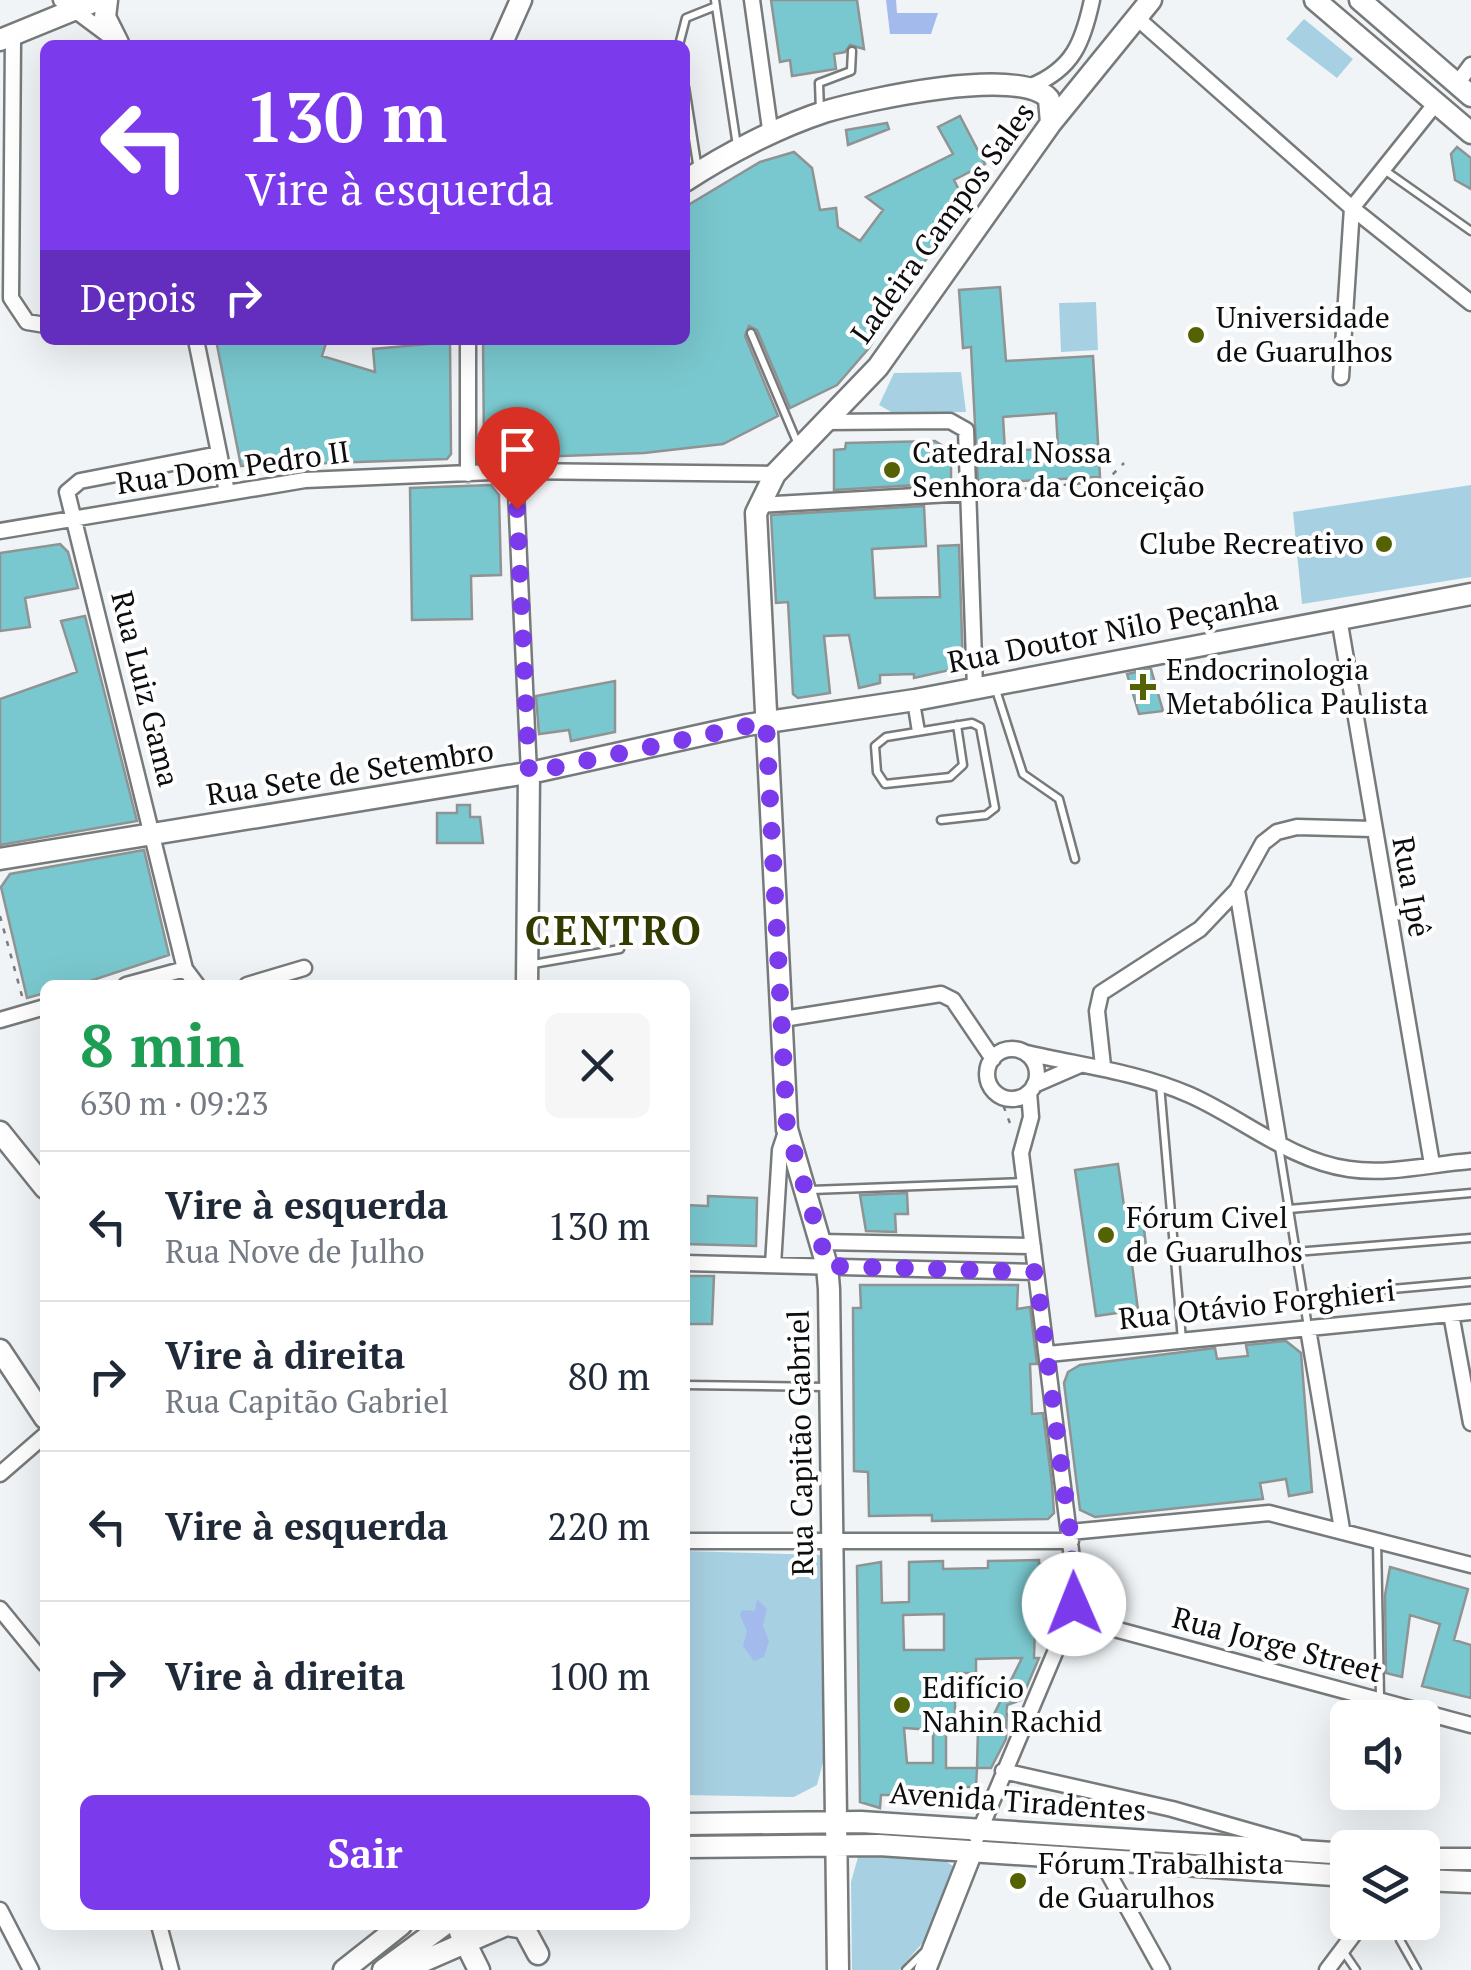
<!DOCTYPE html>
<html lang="pt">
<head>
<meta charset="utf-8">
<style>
	:root { --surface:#fff; --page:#f6f6f7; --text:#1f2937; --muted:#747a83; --line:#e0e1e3; --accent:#7c3aed }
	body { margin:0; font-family:"PT Serif",serif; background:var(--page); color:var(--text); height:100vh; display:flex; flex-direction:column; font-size:38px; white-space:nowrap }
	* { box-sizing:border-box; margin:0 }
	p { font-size:32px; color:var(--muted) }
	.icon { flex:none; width:55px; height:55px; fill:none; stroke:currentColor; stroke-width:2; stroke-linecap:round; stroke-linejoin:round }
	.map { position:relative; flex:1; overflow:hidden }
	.sheet { position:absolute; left:40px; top:980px; width:650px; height:950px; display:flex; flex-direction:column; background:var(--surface); border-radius:15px; box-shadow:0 10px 40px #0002 }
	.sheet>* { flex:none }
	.guide { position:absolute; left:40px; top:40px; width:650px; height:305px; border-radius:15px; box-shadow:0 10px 40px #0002; background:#7c3aed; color:#fff; overflow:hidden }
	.tools { position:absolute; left:1330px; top:1700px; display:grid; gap:20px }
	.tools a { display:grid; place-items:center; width:110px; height:110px; border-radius:15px; background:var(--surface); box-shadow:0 10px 40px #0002; font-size:50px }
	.pin { position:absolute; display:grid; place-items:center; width:85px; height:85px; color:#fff; margin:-102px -42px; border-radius:50% 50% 50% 0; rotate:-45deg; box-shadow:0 0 10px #0007 }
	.pin .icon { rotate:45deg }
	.me { position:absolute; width:110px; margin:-55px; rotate:359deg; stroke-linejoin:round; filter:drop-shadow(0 0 8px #0008) }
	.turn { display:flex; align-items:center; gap:35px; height:210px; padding:0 40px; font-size:45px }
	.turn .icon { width:130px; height:130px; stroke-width:2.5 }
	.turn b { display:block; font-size:70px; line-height:85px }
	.then { display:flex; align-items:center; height:95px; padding:0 40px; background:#0003; gap:20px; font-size:38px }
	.round { display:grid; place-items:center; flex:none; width:105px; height:105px; border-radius:15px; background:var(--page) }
	.summary { display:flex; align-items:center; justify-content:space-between; height:170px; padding:0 40px }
	h1 { font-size:60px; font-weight:600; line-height:75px; color:#1e9e55 }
	.cta { display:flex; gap:20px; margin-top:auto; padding:20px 40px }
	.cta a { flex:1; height:115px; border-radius:15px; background:var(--accent); color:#fff; font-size:40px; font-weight:600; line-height:115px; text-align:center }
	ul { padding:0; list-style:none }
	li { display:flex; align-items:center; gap:30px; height:150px; padding:0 40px; border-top:2px solid var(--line) }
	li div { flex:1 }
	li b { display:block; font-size:38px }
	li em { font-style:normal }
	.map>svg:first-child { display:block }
</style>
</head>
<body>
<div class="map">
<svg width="1471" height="1970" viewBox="0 0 1471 1970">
	<rect width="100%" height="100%" fill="#f0f4f6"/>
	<!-- green -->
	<path fill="#a7d1e2" d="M1304 19 1353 59 1337 78 1286 39Z
		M1096 302 1098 350 1061 352 1059 303Z
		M961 372 966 412 893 413 879 405 894 373Z
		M1471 485V577L1302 604 1293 512Z
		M685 1551 820 1555 823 1762 817 1785 794 1797 685 1795Z
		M867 1854 941 1858 953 1866 926 1939 899 1970H852L851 1882 858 1857Z"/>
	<!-- water -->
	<path fill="#a3baed" d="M886 0H896L897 13H938L931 34H890Z
		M757 1599 767 1609 763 1626 769 1641 764 1657 754 1661 743 1646 747 1631 740 1615 742 1610 755 1611Z"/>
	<!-- building -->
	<path fill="#7ac8cf" stroke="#8f9393" stroke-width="2.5" fill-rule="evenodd" d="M771 0H857L864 49 850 45 845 52 834 54 836 69 792 76 790 60 780 62Z
		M960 116 985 164 954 180 967 206 908 283 869 348 837 385 790 408 757 330 749 326 745 336 778 416 723 444 644 453 534 457 488 458 484 451 483 340H685V207L760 162 794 152 812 168 820 210 836 208 838 227 860 241 883 210 866 197 953 154 938 127Z
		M887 123 889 129 848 145 846 130Z
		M1457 147 1471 158V189L1455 180 1451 154Z
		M1000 287 1006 361 1093 356 1100 477 978 483 971 347 963 348 959 290ZM1056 413 1058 448 1005 451 1003 417Z
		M216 340H327L322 356 375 372 373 349 450 342 451 454 447 459 241 466Z
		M935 441 951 451V483L834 490V450L845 449 846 443Z
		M491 485 499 495 501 575 471 576 472 619 412 620 410 488Z
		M924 506 926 546 872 549 875 598 940 597 938 546 959 545 963 667 914 678V674L880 675V683L859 688 849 635 824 636 830 693 798 698 793 694 788 602 776 603 771 515Z
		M60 544 68 552 78 588 25 598 30 627 0 631V553Z
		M85 616 137 821 0 845V699L77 672 61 621Z
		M1151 669 1163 711 1139 714 1127 674Z
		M615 681V732L571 741 569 730 539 734 536 696Z
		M457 805H470V817H480L483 843H437V813H457Z
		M144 850 169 955 78 985H45V993L27 998 1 887 10 874Z
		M1118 1164 1124 1206 1141 1204 1148 1262 1132 1264 1138 1310 1096 1316 1075 1170Z
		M907 1193 908 1214H895L896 1232 866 1231 860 1195Z
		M708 1196 757 1198 756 1246 685 1244V1205L708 1206Z
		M685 1276H714L712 1324H685Z
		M860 1285H1018L1017 1309 1030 1307 1037 1364H1030L1032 1414 1043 1413 1052 1484 1054 1513 1048 1519 932 1521V1515L869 1516 868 1472 854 1471 853 1308H861Z
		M1286 1341 1301 1353 1312 1492 1289 1496 1286 1479 1260 1483 1263 1499 1095 1517 1080 1510 1064 1383 1068 1372 1080 1365 1215 1348 1217 1359 1248 1356 1246 1345Z
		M1039 1560V1564H1061V1605H1057L1053 1626H1035L1034 1658H1039L1021 1700 1007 1705 1006 1739 991 1768H977L978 1729 946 1730V1768H977L976 1787H960V1793L946 1795H881L880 1808 860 1802 857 1566 881 1562 882 1603 909 1602V1562L943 1561V1569L988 1568V1561ZM944 1614V1650H904L903 1615ZM1022 1658 993 1716 955 1717V1673H976V1659ZM904 1728 933 1730V1763H907Z
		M1390 1567 1468 1589 1454 1640 1471 1645V1698L1422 1686 1440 1624 1410 1615 1402 1677 1386 1673 1385 1595Z"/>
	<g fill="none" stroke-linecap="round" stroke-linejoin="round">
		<defs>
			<path id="lane" d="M715 0 737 146
				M679 45 686 18 716 6
				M685 87 698 170
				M820 111 819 83 851 71 852 51
				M1383 169 1471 231
				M751 333 797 442
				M996 690 1023 774 1059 799 1075 859
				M916 703 921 731
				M912 707 916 732
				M941 820 986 815 995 808 980 727 972 723 886 737 875 746 877 772 885 784 950 777 963 765 957 725
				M533 964 620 949
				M1160 1085 1182 1340
				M1279 1147 1308 1327
				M811 1190 1023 1182
				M1289 1209 1471 1193
				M1295 1252 1471 1238
				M1302 1297 1471 1282
				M685 1385 826 1387
				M1377 1540 1380 1697
				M1400 1940 1417 1970
				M1343 1951 1356 1970
				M906 1970 923 1953"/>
			<path id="street" d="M61 0 112 38
				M752 0 771 136
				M1137 18 1352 208 1471 303
				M13 37 11 298 27 322 45 325
				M1457 84 1471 65
				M1031 86C1073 69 1083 42 1092 0
				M1352 208 1436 103
				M196 340 227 492
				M468 340V474
				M1341 377 1352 208
				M822 422 950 421 966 430 975 688
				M515 471 529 773
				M757 505 969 493
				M0 531 305 480 515 471 775 474
				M1339 618 1432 1164
				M1237 890 1279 1143
				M126 985 185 969
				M197 985 185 969 67 492 80 481 219 454
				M247 985 304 968
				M783 1019 941 994 953 1000 993 1059
				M0 1020 45 1007
				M987 1074a25 25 0 1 1 50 0a25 25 0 1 1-50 0Z
				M1027 1053C1083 1066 1137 1072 1190 1095 1242 1118 1291 1161 1349 1169 1389 1175 1431 1164 1471 1161
				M1103 1066 1097 1011 1101 993 1200 929 1237 890 1263 843 1277 832 1297 827 1373 829
				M1034 1085 1080 1065
				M820 1242 1033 1246
				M685 1263 1036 1272
				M773 1265 780 1150 786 1132
				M1451 1314 1471 1423
				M1308 1329 1342 1529
				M1048 1354 1471 1312
				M0 1474 45 1435
				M1070 1532 1269 1513 1471 1565
				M685 1541H1071
				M0 1609 45 1664
				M1070 1617 1471 1725
				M1003 1771 1172 1809 1295 1844
				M977 1837 1070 1617 1075 1582 1021 1153 1031 1117 1029 1092
				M1101 1860 1162 1970
				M0 1910 31 1970
				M159 1925 171 1970
				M1327 1970 1363 1922"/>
			<path id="secondary" d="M107 0 105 17 118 43
				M1315 0 1471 133
				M1360 0 1471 96
				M0 40 98 0
				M501 45 521 0
				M685 181C726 154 778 127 824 112 864 100 1021 65 1049 99L1051 123
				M0 859 539 771 747 725 915 700 1471 594
				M527 985 529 773
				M0 1132 45 1188
				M0 1350 45 1418
				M685 1824 861 1822 1348 1854
				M685 1847 879 1845 1348 1876
				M1422 1859H1471
				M1422 1880 1471 1882
				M460 1932 479 1970
				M344 1970 401 1925
				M383 1970 444 1925
				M403 1970 506 1925 524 1928 538 1954
				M838 1970 829 1289 827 1266 787 1129 756 513 775 474 878 367 1051 123 1151 0
				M925 1970 972 1851"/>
		</defs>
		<!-- lane casing -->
		<use href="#lane" stroke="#777a7b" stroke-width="11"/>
		<!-- street casing -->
		<use href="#street" stroke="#777a7b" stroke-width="19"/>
		<!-- secondary casing -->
		<use href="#secondary" stroke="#777a7b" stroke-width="25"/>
		<!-- path -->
		<path stroke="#797c7d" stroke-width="2.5" stroke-dasharray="5 8" stroke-linecap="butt" d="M986 492 1106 481 1124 463
			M0 916 22 996
			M999 1094 1011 1126"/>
		<!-- lane -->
		<use href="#lane" stroke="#fff" stroke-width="6"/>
		<!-- street -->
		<use href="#street" stroke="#fff" stroke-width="14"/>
		<!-- secondary -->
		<use href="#secondary" stroke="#fff" stroke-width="20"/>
	</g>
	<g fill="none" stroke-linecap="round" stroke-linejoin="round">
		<!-- route -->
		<path stroke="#7c3aed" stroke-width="18" stroke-dasharray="0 32.4" d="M517 509 529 773 766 722 787 1128 828 1266 1036 1272 1071 1541 1074 1604"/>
	</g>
	<!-- markers -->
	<g fill="#546204" stroke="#fff" stroke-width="4">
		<circle cx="1196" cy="335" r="10"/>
		<circle cx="892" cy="470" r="10"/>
		<circle cx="1384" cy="544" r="10"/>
		<path d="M1138 672h10v10h10v10h-10v10h-10v-10h-10v-10h10z"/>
		<circle cx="1106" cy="1235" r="10"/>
		<circle cx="902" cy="1705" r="10"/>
		<circle cx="1018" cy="1881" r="10"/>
	</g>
	<g text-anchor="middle" stroke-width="8" stroke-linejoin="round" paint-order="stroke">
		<!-- street labels -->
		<g font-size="30" fill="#0c0d0e" stroke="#fff">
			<text transform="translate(943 223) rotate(-54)" y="10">Ladeira Campos Sales</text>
			<text transform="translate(233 468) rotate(-8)" y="10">Rua Dom Pedro II</text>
			<text transform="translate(1113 631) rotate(-11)" y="10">Rua Doutor Nilo Peçanha</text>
			<text transform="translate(145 689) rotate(76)" y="10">Rua Luiz Gama</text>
			<text transform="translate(350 773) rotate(-9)" y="10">Rua Sete de Setembro</text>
			<text transform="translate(1411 887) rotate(80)" y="10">Rua Ipê</text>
			<text transform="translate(1257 1305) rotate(-6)" y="10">Rua Otávio Forghieri</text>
			<text transform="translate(801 1443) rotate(-91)" y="10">Rua Capitão Gabriel</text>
			<text transform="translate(1277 1645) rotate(15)" y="10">Rua Jorge Street</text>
			<text transform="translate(1018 1802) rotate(4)" y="10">Avenida Tiradentes</text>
		</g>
		<!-- poi labels -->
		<g font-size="30" fill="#0c0d0e" stroke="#fff" text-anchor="start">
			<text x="1216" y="328">Universidade<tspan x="1216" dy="34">de Guarulhos</tspan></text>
			<text x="912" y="463">Catedral Nossa<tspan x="912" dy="34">Senhora da Conceição</tspan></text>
			<text x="1364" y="554" text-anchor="end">Clube Recreativo</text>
			<text x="1166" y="680">Endocrinologia<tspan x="1166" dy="34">Metabólica Paulista</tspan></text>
			<text x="1126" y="1228">Fórum Civel<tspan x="1126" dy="34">de Guarulhos</tspan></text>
			<text x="922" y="1698">Edifício<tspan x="922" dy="34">Nahin Rachid</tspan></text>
			<text x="1038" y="1874">Fórum Trabalhista<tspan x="1038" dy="34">de Guarulhos</tspan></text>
		</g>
		<!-- district labels -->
		<g font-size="40" font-weight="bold" letter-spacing="2.5" fill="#323c00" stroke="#fff">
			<text x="614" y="945">CENTRO</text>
		</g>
	</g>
</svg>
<div class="tools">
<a><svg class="icon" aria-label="sound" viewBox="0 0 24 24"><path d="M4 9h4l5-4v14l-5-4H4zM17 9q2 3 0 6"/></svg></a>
<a><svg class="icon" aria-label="layers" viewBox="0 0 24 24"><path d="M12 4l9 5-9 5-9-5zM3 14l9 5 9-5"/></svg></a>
</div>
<div class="pin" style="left:517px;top:509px;background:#d93025"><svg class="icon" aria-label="arrive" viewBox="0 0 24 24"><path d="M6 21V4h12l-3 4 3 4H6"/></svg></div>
<svg class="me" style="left:1074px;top:1604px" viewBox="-20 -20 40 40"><circle r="19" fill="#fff"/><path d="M0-13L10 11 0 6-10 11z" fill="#7c3aed"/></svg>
<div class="guide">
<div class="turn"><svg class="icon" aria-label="left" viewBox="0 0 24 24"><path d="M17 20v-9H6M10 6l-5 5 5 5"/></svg><div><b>130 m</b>Vire à esquerda</div></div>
<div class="then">Depois<svg class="icon" aria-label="right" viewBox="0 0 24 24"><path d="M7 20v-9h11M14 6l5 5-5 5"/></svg></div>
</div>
<section class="sheet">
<div class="summary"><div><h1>8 min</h1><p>630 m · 09:23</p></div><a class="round"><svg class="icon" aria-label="close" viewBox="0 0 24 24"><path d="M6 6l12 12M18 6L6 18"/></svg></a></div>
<ul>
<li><svg class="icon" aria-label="left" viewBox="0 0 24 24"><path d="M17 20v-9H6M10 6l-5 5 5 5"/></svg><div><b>Vire à esquerda</b><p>Rua Nove de Julho</p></div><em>130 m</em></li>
<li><svg class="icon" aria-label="right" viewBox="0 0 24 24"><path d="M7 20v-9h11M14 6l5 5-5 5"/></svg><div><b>Vire à direita</b><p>Rua Capitão Gabriel</p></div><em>80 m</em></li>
<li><svg class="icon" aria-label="left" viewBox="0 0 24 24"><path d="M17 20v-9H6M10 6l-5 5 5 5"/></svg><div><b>Vire à esquerda</b></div><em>220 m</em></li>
<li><svg class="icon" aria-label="right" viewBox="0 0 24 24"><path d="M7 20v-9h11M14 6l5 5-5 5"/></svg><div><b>Vire à direita</b></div><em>100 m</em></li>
</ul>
<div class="cta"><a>Sair</a></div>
</section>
</div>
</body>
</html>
